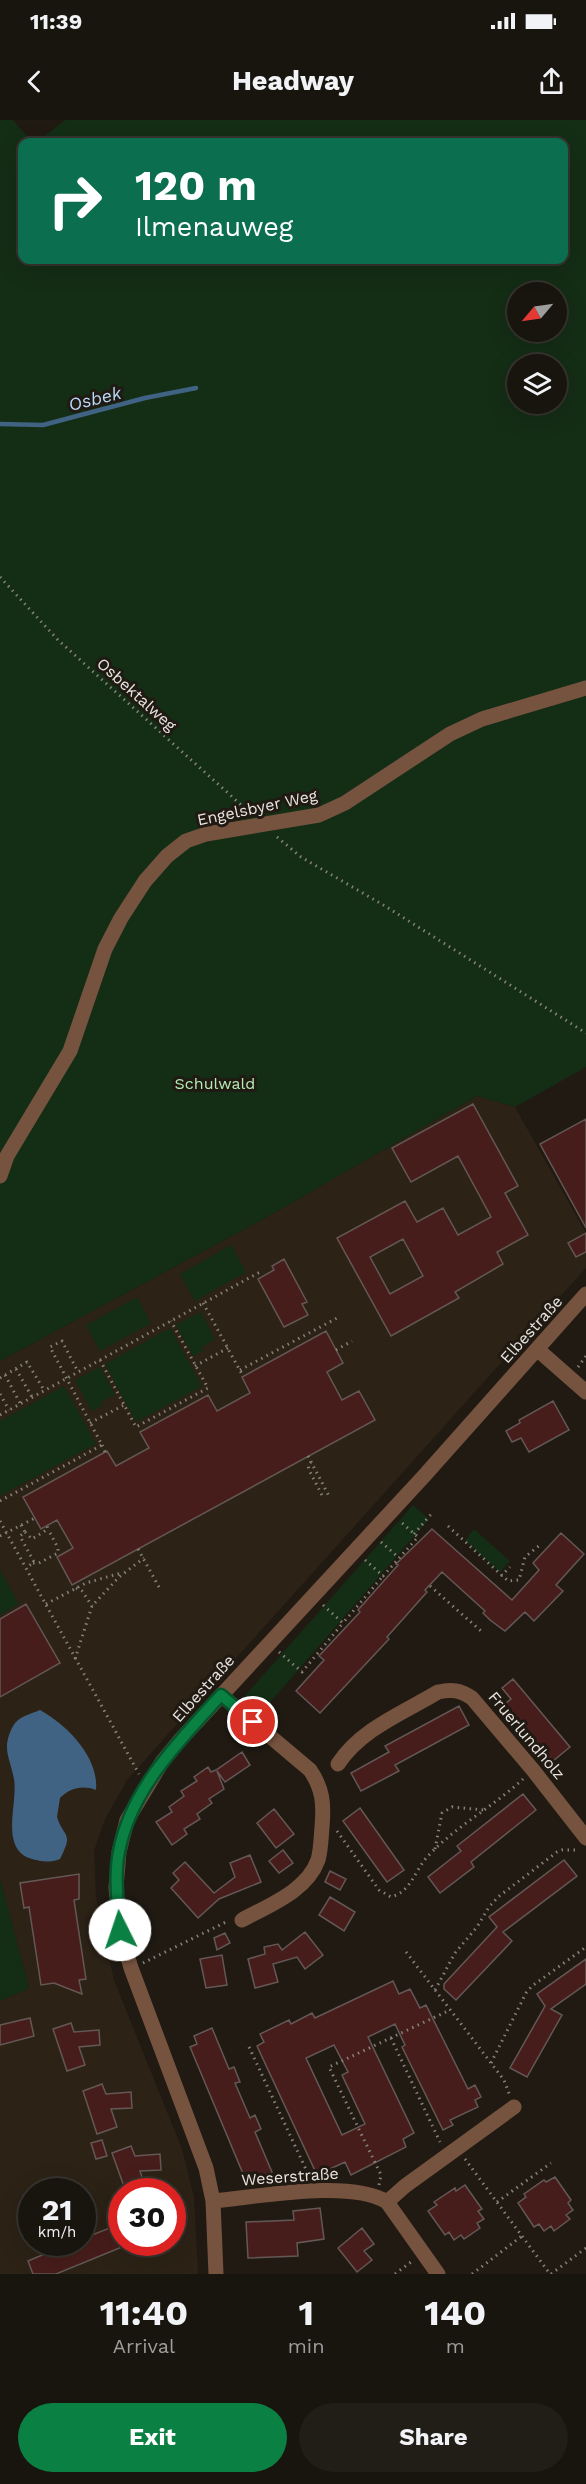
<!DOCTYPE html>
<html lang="en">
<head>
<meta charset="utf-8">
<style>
	:root { --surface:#18140e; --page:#211d17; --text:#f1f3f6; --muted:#9f9e9e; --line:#36332e; --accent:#0b8043 }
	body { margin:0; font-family:"Work Sans",sans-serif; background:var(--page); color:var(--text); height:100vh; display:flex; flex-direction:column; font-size:22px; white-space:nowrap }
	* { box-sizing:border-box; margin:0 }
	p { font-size:20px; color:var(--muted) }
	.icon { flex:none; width:33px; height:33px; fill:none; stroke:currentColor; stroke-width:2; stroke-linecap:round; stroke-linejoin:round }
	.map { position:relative; height:2154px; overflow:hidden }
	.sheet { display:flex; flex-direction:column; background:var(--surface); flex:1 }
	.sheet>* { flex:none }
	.top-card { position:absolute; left:18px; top:18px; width:550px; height:126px; border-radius:12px; box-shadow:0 6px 24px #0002,0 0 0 2px var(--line); background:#0b6e4f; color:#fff; overflow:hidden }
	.needle { width:39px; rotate:241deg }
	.controls { position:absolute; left:507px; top:162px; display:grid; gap:12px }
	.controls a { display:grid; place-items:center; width:60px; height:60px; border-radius:50%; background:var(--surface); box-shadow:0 6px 24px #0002,0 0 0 2px var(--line); font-size:30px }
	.speed { position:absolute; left:18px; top:2058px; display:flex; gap:12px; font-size:30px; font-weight:700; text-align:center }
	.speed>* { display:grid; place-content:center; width:78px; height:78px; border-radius:50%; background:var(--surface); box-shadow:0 6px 24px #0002,0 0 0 2px var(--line); line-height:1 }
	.speed small { font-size:15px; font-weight:400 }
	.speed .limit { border:9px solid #d22; background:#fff; color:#111 }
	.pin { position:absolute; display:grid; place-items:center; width:51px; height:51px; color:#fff; margin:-26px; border:3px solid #fff; border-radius:50%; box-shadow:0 2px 6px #0007 }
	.me { position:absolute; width:66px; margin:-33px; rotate:356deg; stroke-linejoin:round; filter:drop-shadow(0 0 4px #0008) }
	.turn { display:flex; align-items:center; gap:21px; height:126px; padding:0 18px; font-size:27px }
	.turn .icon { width:78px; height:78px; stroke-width:2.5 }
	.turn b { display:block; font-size:42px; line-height:51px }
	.eta { display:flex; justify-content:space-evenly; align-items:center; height:102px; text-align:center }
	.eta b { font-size:36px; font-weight:700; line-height:42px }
	.primary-button { display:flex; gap:12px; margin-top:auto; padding:12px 18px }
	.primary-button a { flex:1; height:69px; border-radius:36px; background:var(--accent); color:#fff; font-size:24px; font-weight:700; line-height:69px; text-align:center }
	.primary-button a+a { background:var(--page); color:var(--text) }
	.status { display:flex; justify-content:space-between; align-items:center; height:42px; padding:0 30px; background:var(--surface); direction:ltr }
	.status svg { height:16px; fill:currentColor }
	header { display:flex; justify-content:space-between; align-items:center; height:78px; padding:0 18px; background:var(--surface); font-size:27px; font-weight:700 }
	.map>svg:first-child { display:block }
</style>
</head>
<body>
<div class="status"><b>11:39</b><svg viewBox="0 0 49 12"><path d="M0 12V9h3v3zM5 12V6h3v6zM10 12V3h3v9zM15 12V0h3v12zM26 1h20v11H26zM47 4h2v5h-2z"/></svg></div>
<header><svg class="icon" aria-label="back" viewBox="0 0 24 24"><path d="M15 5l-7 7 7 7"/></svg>Headway<svg class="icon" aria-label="share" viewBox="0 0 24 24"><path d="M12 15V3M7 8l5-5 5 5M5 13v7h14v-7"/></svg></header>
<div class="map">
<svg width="586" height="2154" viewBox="0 0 586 2154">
	<rect width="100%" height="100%" fill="#201a13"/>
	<!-- built -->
	<path fill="#2c2216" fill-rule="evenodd" d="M477 976 515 987 586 1113V1148L127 1660 105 1699 94 1731 96 1777 114 1860 182 2029 194 2077 198 2154H0V1881L29 1868 0 1759V1241L276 1092ZM32 2072H82V2122H32ZM122 2072H172V2122H122Z"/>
	<!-- green -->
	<path fill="#142d15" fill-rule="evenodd" d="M0 0H13L32 22H22V140H564V22H37L65 0H586V947L515 987 477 976 276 1092 0 1241ZM518 172H556V212H518ZM518 244H556V284H518Z
		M231 1125 246 1152 195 1181 180 1154Z
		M137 1177 151 1203 100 1231 86 1205Z
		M201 1192 215 1219 202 1227 203 1231 193 1236 176 1205Z
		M170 1208 202 1266 136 1302 105 1244Z
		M100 1247 115 1274 101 1282 103 1285 92 1291 75 1260Z
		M64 1266 96 1324 0 1376V1301Z
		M413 1385 429 1399 261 1593 243 1578Z
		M474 1409 510 1441 500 1452 465 1420Z
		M0 1450 19 1484 0 1495Z
		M0 1759 29 1868 0 1881Z"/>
	<!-- water -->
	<path fill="#406383" d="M40 1590C67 1605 99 1637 96 1670 82 1665 70 1668 60 1678L57 1697C64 1719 74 1711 60 1739 49 1743 41 1742 29 1738 0 1726 18 1684 14 1659 10 1637 1 1629 13 1606 19 1596 31 1594 40 1590Z"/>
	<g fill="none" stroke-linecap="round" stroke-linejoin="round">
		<!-- stream -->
		<path stroke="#406383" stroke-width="4.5" d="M0 304 43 305 145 278 196 268"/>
	</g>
	<!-- building -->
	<path fill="#471d1b" stroke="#645856" stroke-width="1.5" fill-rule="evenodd" d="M473 984 518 1066 505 1073 528 1115 497 1132 503 1144 455 1172 459 1178 391 1216 337 1118 405 1081 417 1102 443 1088 458 1115 491 1097 458 1036 411 1062 392 1028ZM403 1119 423 1156 390 1174 370 1137Z
		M586 999V1108L540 1024Z
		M586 1113V1132L576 1137 568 1123Z
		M284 1139 307 1182 302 1184 308 1195 284 1207 258 1159 274 1150 272 1146Z
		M326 1211 343 1243 327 1252 342 1280 359 1271 375 1300 72 1465 57 1437 73 1428 57 1400 41 1409 23 1377 107 1331 116 1346 149 1328 140 1312 208 1275 217 1291 250 1273 242 1257Z
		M553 1281 569 1310 529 1332 521 1318 512 1322 506 1311 520 1303 519 1300Z
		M432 1409 512 1480 539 1450 533 1443 561 1413 584 1434 556 1465 563 1471 534 1501 525 1492 505 1511 490 1500 483 1493 485 1491 442 1452 425 1470 427 1472 387 1517 389 1519 320 1593 296 1571 324 1540 319 1536 360 1492 358 1490 398 1445 396 1444Z
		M26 1484 60 1543 0 1577V1499Z
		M513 1559 570 1627 553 1641 505 1584 511 1579 502 1568Z
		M459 1586 469 1605 395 1645 399 1651 361 1671 351 1653 389 1632 385 1626Z
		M242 1632 250 1645 225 1662 217 1651 224 1669 209 1679 212 1683 197 1694 200 1699 184 1709 187 1714 172 1725 156 1702 172 1692 169 1687 184 1676 181 1671 197 1661 194 1657 208 1647 211 1652 216 1650Z
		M523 1674 536 1690 471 1742 474 1747 440 1773 428 1757 461 1731 457 1726Z
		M360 1688 404 1750 387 1762 343 1701Z
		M274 1689 294 1714 276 1728 257 1703Z
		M283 1730 293 1743 279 1753 269 1741Z
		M250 1735 261 1762 219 1779 198 1798 171 1768 179 1760 173 1753 185 1742 214 1773 235 1757 230 1743Z
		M564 1740 577 1756 503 1812 512 1821 456 1880 444 1869V1864L497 1807 489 1797Z
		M330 1751 346 1759 340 1770 325 1762Z
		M79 1754V1779L74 1780 86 1859 79 1860 82 1874 54 1863 41 1865 29 1787 24 1788 20 1763Z
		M330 1777 355 1792 344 1811 319 1795Z
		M305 1812 323 1835 305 1849 297 1837 273 1844 278 1862 255 1868 248 1839 265 1834 264 1827 278 1824 282 1830Z
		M225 1813 230 1823 217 1830 214 1818Z
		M222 1835 227 1865 206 1868 200 1839Z
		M586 1839V1864L551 1889 562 1895 527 1957 510 1948 545 1886 537 1874Z
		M393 1861 399 1874 410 1869 420 1888 426 1885 468 1969 475 1965 481 1977 475 1980 478 1987 450 2000 453 2005 443 2010 402 1927 405 1925 395 1904 368 1917 414 2013 403 2019 406 2027 351 2055 345 2042 317 2055 257 1926 264 1922 260 1914 289 1900 291 1904 312 1893 315 1898ZM334 1925 348 1952 342 1955 365 2004 342 2015 306 1938Z
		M30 1898 34 1916 0 1925V1905Z
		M71 1903 74 1912 99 1910 100 1925 79 1927 85 1945 67 1951 53 1909Z
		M212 1908 229 1949 234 1947 240 1962 235 1963 250 1998 255 1995 261 2009 255 2012 272 2052 252 2060 250 2054 244 2056 190 1927 197 1924 194 1916Z
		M102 1964 106 1974 131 1972 132 1988 111 1989 117 2007 97 2014 83 1971Z
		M102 2020 107 2036 96 2039 91 2023Z
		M131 2026 135 2036 160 2034 161 2050 140 2051 146 2069 139 2072H126L112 2033Z
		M555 2057 571 2080 568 2083 573 2090 566 2095 570 2099 554 2111 551 2106 544 2111 539 2104 534 2107 518 2083 526 2077 524 2074 544 2060 546 2062Z
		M465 2065 482 2089 478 2091 484 2099 477 2103 480 2108 464 2119 461 2115 454 2120 449 2112 445 2115 428 2091 437 2085 434 2082 455 2068 456 2071Z
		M320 2088 324 2119 297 2123 298 2136 248 2138 246 2102 294 2100 293 2091Z
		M122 2103V2127L56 2154H33L28 2141 73 2122H82V2119Z
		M362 2108 374 2124 364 2131 372 2140 357 2152 338 2128Z"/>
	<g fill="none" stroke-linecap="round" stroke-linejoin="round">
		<!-- path -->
		<path stroke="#86817b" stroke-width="3" stroke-dasharray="1.5 4.5" stroke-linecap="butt" d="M0 457 58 520 249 692
			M277 717 301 737 385 786 586 913
			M203 1183 243 1256
			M336 1230 352 1221
			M100 1240 136 1307 208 1268 171 1201
			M195 1246 228 1228
			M578 1247 586 1236
			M16 1249 32 1277
			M240 1250 339 1197
			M5 1255 20 1283
			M0 1258 27 1242 44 1270
			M0 1274 9 1290
			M0 1295 260 1152
			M90 1303 124 1285
			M102 1325 105 1332
			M308 1336 329 1376
			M311 1342 308 1345 309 1350 324 1379
			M0 1381 102 1325 50 1227 62 1221 78 1252
			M0 1401 139 1654
			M21 1405 25 1412 20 1416 21 1418 34 1442 26 1448
			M448 1406 508 1461 519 1460 525 1437 540 1425
			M25 1412 32 1419 48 1409 47 1406
			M414 1414 433 1392
			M0 1416 35 1398
			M381 1422 399 1438
			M138 1429 160 1469
			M365 1440 383 1456 418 1417 402 1403
			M33 1443H39L58 1433V1428L48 1409
			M501 1456 510 1447
			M430 1466 481 1511
			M76 1468 82 1471 92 1486
			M46 1484 86 1463 121 1453
			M323 1485 343 1503 383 1456
			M279 1532 302 1552 343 1503
			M75 1539 92 1486 119 1457 144 1438
			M337 1711 379 1770 391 1777C412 1771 414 1751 428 1736 456 1706 493 1687 523 1659
			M435 1729 442 1693 452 1687 484 1690
			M406 1832 504 1960 510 1976
			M143 1843 228 1801
			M435 1870 455 1833 477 1807 489 1787 498 1777 557 1732 562 1730H577
			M391 1918 440 2022
			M249 1927 310 2058
			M491 1943 526 1873 532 1866 586 1827
			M465 2039 550 2154
			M379 2065 381 2055 329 1947 450 1890
			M497 2082 551 2043
			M395 2154 411 2142
			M472 2154 522 2116
			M551 2154 586 2128"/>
		<!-- street -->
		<path stroke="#76533f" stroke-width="15" d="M0 1056 7 1036 70 931 105 829 121 798 145 761 167 736 186 721 206 714 319 695 345 683 450 614 482 599 586 568
			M537 1229 586 1272
			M221 1575 310 1650C323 1669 324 1684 322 1707 321 1718 321 1730 318 1740 307 1771 269 1785 242 1800
			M338 1644C361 1609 403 1593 438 1572 452 1569 460 1570 472 1578L533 1650 586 1718
			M213 2081C258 2077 350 2059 387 2082L438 2154
			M387 2082 405 2066 514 1987
			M216 2154 213 2081 206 2048 131 1848 120 1810 116 1767 119 1732 127 1700 162 1642 181 1619 424 1356 586 1174"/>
	</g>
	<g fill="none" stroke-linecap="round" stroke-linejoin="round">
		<defs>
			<path id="route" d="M120 1810C118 1784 114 1757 119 1732 130 1670 180 1620 221 1575L253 1602"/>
		</defs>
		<!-- route casing -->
		<use href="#route" stroke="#07532c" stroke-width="15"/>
		<!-- route -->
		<use href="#route" stroke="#0b8043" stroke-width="10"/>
	</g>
	<g text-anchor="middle" stroke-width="6" stroke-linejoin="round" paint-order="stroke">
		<!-- street labels -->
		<g font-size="16" fill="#e9e5e0" stroke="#201a13">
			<text transform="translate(137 574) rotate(42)" y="6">Osbektalweg</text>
			<text transform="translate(257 687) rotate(-12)" y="6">Engelsbyer Weg</text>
			<text transform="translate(531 1209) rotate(-48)" y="6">Elbestraße</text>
			<text transform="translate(203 1568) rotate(-48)" y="6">Elbestraße</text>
			<text transform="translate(527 1615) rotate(50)" y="6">Fruerlundholz</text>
			<text transform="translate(290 2056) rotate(-4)" y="6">Weserstraße</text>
		</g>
		<!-- park labels -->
		<g font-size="16" fill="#b4ecb4" stroke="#201a13">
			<text x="215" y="969">Schulwald</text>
		</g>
		<!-- water labels -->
		<g font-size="18" font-style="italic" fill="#b7d9f9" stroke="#201a13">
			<text transform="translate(95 279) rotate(-14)" y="6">Osbek</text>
		</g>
	</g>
</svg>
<div class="controls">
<a><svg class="needle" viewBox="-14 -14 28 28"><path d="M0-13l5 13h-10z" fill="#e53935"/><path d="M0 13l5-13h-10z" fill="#9f9e9e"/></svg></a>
<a><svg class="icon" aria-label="layers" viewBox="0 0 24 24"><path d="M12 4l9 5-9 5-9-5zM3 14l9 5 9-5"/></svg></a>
</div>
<div class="speed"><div>21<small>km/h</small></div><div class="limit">30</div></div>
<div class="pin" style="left:253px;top:1602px;background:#d93025"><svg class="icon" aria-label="arrive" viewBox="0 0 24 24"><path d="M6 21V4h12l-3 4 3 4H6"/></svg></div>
<svg class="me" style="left:120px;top:1810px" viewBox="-20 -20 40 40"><circle r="19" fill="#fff"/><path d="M0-13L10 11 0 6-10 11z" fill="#0b8043"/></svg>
<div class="top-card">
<div class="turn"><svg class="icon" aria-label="right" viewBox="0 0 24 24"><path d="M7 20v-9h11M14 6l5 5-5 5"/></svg><div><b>120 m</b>Ilmenauweg</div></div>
</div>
</div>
<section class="sheet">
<div class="eta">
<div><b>11:40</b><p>Arrival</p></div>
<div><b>1</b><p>min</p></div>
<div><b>140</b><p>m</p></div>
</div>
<div class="primary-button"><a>Exit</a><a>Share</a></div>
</section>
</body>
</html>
